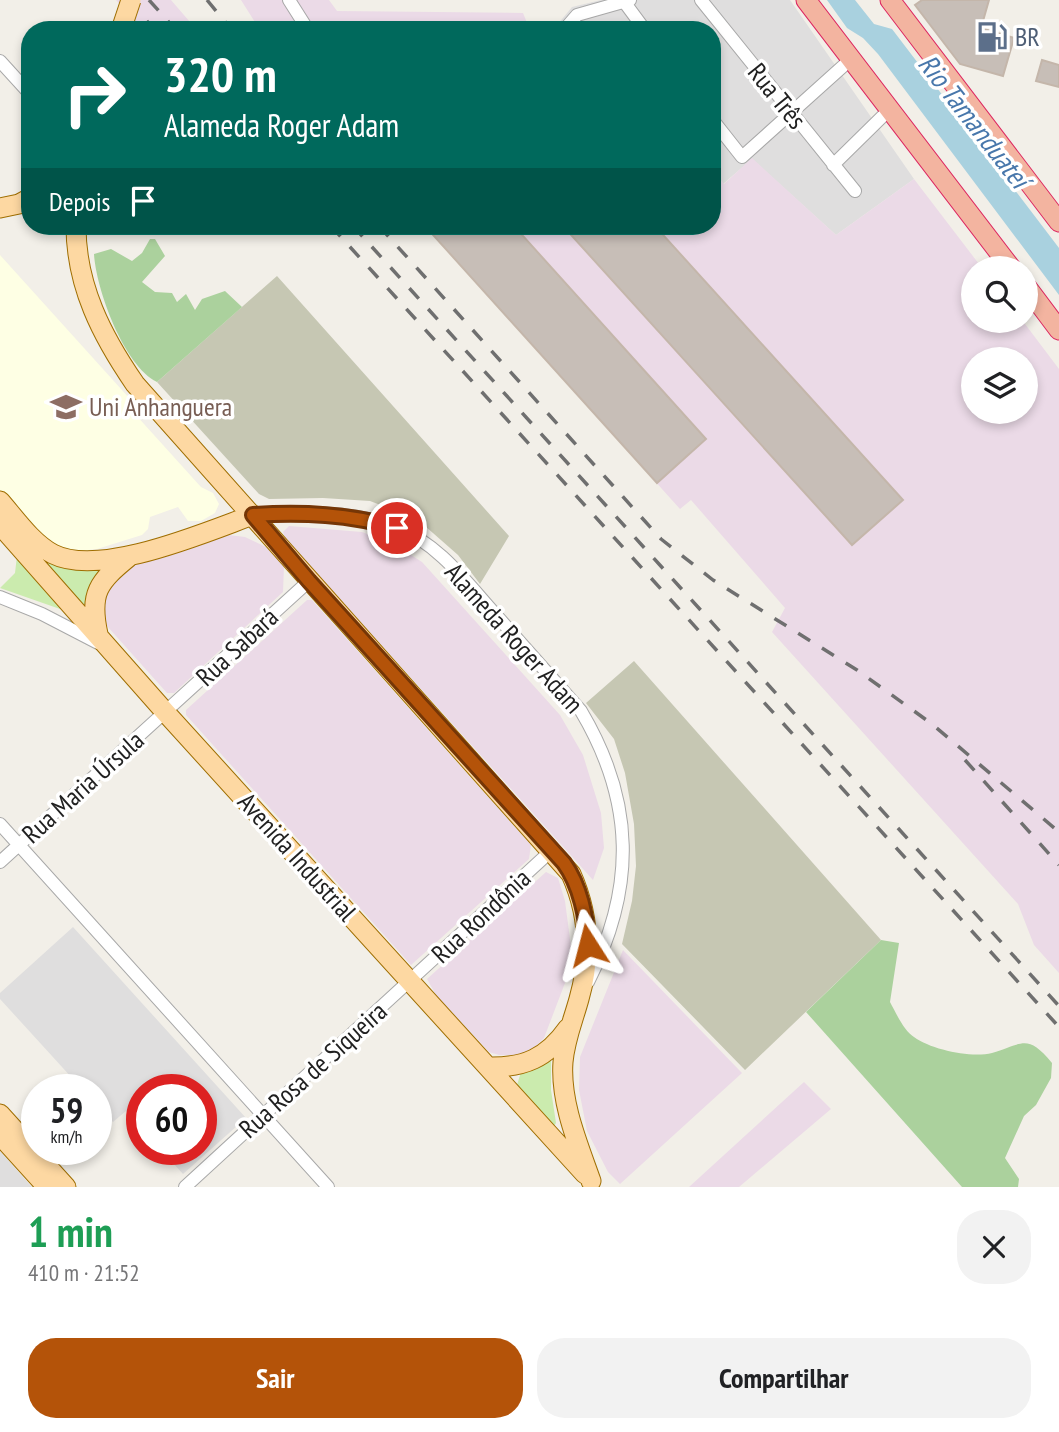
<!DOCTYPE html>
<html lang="pt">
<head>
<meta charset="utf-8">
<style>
	:root { --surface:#fff; --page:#f2f2f2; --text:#202124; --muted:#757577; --accent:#b45309 }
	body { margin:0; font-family:"PT Sans Narrow",sans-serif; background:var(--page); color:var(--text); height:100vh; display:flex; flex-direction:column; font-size:26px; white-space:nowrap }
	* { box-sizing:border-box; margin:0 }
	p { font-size:23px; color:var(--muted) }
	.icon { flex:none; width:38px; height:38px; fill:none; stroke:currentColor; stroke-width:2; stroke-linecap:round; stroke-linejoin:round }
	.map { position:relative; height:1187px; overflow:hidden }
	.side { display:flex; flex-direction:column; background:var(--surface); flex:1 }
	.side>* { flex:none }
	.guide { position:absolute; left:21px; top:21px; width:700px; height:214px; border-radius:28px; box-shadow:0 4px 10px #0003; background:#00695c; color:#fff; overflow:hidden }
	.controls { position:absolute; left:961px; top:256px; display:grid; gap:14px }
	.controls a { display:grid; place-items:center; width:77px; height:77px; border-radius:50%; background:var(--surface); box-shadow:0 4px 10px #0003; font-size:35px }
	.speed { position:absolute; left:21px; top:1074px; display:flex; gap:14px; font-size:35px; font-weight:700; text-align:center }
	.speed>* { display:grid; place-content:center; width:91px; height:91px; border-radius:50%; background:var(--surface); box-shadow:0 4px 10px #0003; line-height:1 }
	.speed small { font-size:18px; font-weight:400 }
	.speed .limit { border:10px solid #d22; background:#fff; color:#111 }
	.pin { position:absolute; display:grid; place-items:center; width:60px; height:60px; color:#fff; margin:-30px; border:4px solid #fff; border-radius:50%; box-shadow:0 2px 7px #0007 }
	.me { position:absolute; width:77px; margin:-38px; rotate:351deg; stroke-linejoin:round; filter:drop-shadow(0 0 5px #0008) }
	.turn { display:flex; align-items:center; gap:24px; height:147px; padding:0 28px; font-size:32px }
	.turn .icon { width:91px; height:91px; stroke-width:2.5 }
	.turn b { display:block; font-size:49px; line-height:60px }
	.then { display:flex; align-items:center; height:66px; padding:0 28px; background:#0003; gap:14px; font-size:26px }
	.round { display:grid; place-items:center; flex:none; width:74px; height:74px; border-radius:28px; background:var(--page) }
	.summary { display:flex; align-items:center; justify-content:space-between; height:119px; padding:0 28px }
	h1 { font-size:42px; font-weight:700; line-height:52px; color:#1e9e55 }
	.primary-button { display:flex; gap:14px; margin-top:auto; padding:14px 28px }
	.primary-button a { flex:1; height:80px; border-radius:28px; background:var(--accent); color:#fff; font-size:28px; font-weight:700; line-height:80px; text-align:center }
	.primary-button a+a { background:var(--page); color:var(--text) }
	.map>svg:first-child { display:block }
</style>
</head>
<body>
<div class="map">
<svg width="1059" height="1187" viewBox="0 0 1059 1187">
	<rect width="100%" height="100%" fill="#f2efe8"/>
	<!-- residential -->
	<path fill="#dfdede" d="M601 0H790L914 179 836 235 752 159 723 184 712 169V30H553L572 7Z
		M73 927 246 1118 183 1174 161 1150H201V1090H142V1128L126 1111 113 1122 96 1104V1090H83L0 999V993Z
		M0 1151 32 1187H0Z"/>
	<!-- industrial -->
	<path fill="#ebdae7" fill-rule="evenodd" d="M116 0H171L196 29 142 30Z
		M241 0H329L337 11 523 13 530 30H260Z
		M752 158 836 235 914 179 982 268H973V320H1022L1059 369V973L1034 945 1018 904 772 632 785 608 691 500 680 509 425 226H712V169L724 184ZM973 359H1026V411H973Z
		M289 526 362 532 397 546 422 562 560 715 583 755 601 813 604 848 593 880 285 538 283 532Z
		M228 535 245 537 266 547 284 566 283 592 174 693H167L107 626 103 603 108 589 136 564Z
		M307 600H312L531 845 529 859 411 965 186 715V710Z
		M546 872 558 878 565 901 573 962 544 1038 536 1046 519 1055H499L489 1052 436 995 427 979Z
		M623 950 742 1073 620 1184 608 1172 587 1131 579 1090 580 1057Z
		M804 1082 831 1109 739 1187H689Z"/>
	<!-- education -->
	<path fill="#feffe4" d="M0 255 131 400 135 414 201 487 213 493 219 504 215 513 201 521H188L178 507 150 517 148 529 142 535 97 549 80 551 52 545 0 495Z"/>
	<!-- construction -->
	<path fill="#c6c7b3" d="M277 276 509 536 480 584 458 555 417 519 370 501 323 498 269 499 259 494 157 382Z
		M634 661 881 940 745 1070 622 944 632 901 636 866 634 824 625 773 614 739 586 703Z"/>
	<!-- grass -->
	<path fill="#cbebae" d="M28 542 108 566 87 597 85 604 81 605Z
		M17 556 61 606 60 609 0 588 15 573Z
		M551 1057V1090L556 1123 553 1128 517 1085 521 1072Z"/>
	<!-- forest -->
	<path fill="#abd19d" d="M150 239H155L165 256 142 282 155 292 172 293 177 302 186 294 195 310 202 299 225 291 242 307 157 382C124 366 96 289 94 254L111 249 132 261 142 253Z
		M881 940 899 943 890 1002C896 1013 904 1031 914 1037 932 1050 971 1058 992 1053 1023 1044 1027 1033 1052 1063L1051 1078 1036 1105 1024 1116 1005 1158 1019 1179 1018 1187H962L806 1012Z"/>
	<!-- water -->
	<path fill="#a9d1df" d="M827 0H855L874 24 892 29 1059 248V295L878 54 863 38 847 28Z"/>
	<!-- building -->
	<path fill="#c7beb7" stroke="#c4b6aa" stroke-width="2" d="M922 0H989L981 28 1014 38 1003 76 960 64 915 5Z
		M1042 60 1059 65V87L1036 81Z
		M425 226H514L706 439 657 483Z
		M563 226H655L903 500 852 545Z"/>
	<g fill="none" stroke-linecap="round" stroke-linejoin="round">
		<defs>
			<path id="minor" d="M289 0 308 30
				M701 0 855 191
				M625 3 645 30
				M564 30 577 15 630 0
				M0 61 30 94
				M712 119 742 157 851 59
				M833 165 889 110
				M253 515C300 512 351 510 396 527 438 543 467 583 496 615 524 647 553 679 581 711 635 802 636 888 588 982
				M0 597 42 614 98 643
				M0 824 328 1187
				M0 862 309 581
				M185 1187 552 850"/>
			<path id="primary" d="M0 208 19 204 30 198
				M76 226C76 286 102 336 135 384L571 874C589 914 591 957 579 999 573 1021 565 1039 563 1062 560 1102 578 1144 591 1181
				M0 501C15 518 32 543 53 554 100 578 206 532 253 515
				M0 525 166 713 585 1174
				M98 634C89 593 98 582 130 556
				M488 1067C524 1068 547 1058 568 1028
				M0 1114 66 1187
				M0 1135 47 1187"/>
			<path id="trunk" d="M806 0 1011 268
				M890 0 1059 222
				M1026 286 1059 330"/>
		</defs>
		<!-- minor casing -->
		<use href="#minor" stroke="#a8a8a8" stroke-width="14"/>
		<!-- primary casing -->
		<use href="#primary" stroke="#9f6e00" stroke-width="21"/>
		<!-- trunk casing -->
		<use href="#trunk" stroke="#dd2761" stroke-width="21"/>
		<!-- minor -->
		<use href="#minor" stroke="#fff" stroke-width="12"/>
		<!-- primary -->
		<use href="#primary" stroke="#fdd8a2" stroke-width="19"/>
		<!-- trunk -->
		<use href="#trunk" stroke="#f3b4a0" stroke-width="19"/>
		<!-- rail -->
		<path stroke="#6f6f6f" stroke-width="3.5" stroke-dasharray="14 14" stroke-linecap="butt" d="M128 0 155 30
			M149 0 176 30
			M207 0 232 30
			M331 226 1059 1027
			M353 226 1059 1006
			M379 226 661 539 713 580 857 670 932 724 1059 832
			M965 760 1059 865"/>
		<defs>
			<path id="primary-bridge" d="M121 30 131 0"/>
		</defs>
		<!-- primary-bridge casing -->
		<use href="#primary-bridge" stroke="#9f6e00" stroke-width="21" stroke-linecap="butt"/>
		<!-- primary-bridge -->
		<use href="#primary-bridge" stroke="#fdd8a2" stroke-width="19"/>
	</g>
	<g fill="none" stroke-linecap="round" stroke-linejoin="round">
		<defs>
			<path id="route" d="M397 528C349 514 303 512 253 515L309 581 564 863C580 885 587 918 588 945"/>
		</defs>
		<!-- route casing -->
		<use href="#route" stroke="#753606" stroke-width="18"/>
		<!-- route -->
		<use href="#route" stroke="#b45309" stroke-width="12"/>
	</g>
	<!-- icons -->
	<defs>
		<symbol id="fuel-bare" viewBox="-9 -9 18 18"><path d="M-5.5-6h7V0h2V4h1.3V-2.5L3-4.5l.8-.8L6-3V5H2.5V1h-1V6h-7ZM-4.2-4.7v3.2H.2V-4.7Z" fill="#5c6f8a" stroke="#fff" stroke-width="2.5" paint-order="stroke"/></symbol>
		<symbol id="university-bare" viewBox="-9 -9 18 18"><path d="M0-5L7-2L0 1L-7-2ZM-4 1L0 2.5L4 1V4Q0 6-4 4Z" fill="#8d6e63" stroke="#fff" stroke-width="2.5" paint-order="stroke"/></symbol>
	</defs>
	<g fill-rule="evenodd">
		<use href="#fuel-bare" x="970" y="15" width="44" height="44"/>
		<use href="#university-bare" x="44" y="385" width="44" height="44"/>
	</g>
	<g text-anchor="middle" stroke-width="7" stroke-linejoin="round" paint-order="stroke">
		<!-- service labels -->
		<g font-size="26" fill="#4e5e75" stroke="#fff" text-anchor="start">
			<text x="1015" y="46">BR</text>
		</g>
		<!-- street labels -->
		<g font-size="26" fill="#212121" stroke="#fff">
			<text transform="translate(777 96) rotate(51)" y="9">Rua Três</text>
			<text transform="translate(514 638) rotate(48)" y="9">Alameda Roger Adam</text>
			<text transform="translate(237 647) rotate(-43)" y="9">Rua Sabará</text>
			<text transform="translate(83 787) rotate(-42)" y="9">Rua Maria Úrsula</text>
			<text transform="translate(297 857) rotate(48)" y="9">Avenida Industrial</text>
			<text transform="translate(481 916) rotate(-43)" y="9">Rua Rondônia</text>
			<text transform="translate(313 1070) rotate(-42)" y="9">Rua Rosa de Siqueira</text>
		</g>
		<!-- education labels -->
		<g font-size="26" fill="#785e54" stroke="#fff" text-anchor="start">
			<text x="89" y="416">Uni Anhanguera</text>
		</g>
		<!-- water labels -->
		<g font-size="28" font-style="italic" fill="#4877ab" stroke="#fff">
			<text transform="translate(974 121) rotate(52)" y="10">Rio Tamanduateí</text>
		</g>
	</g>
</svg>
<div class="controls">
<a><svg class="icon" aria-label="search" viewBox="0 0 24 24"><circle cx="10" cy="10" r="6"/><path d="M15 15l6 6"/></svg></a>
<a><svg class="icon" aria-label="layers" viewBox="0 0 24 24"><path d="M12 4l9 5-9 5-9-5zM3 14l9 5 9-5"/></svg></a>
</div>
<div class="speed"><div>59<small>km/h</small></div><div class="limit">60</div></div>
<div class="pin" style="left:397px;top:528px;background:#d93025"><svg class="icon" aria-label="arrive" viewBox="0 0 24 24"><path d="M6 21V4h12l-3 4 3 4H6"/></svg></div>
<svg class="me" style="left:588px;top:945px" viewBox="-20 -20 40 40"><path d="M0-17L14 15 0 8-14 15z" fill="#b45309" stroke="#fff" stroke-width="4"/></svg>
<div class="guide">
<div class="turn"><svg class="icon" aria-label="right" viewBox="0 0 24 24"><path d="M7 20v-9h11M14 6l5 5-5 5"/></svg><div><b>320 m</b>Alameda Roger Adam</div></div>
<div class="then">Depois<svg class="icon" aria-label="arrive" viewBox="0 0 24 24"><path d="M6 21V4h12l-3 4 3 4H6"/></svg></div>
</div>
</div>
<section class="side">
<div class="summary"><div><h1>1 min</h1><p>410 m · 21:52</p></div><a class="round"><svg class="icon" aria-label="close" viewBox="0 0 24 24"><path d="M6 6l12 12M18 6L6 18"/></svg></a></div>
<div class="primary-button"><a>Sair</a><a>Compartilhar</a></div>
</section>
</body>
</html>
